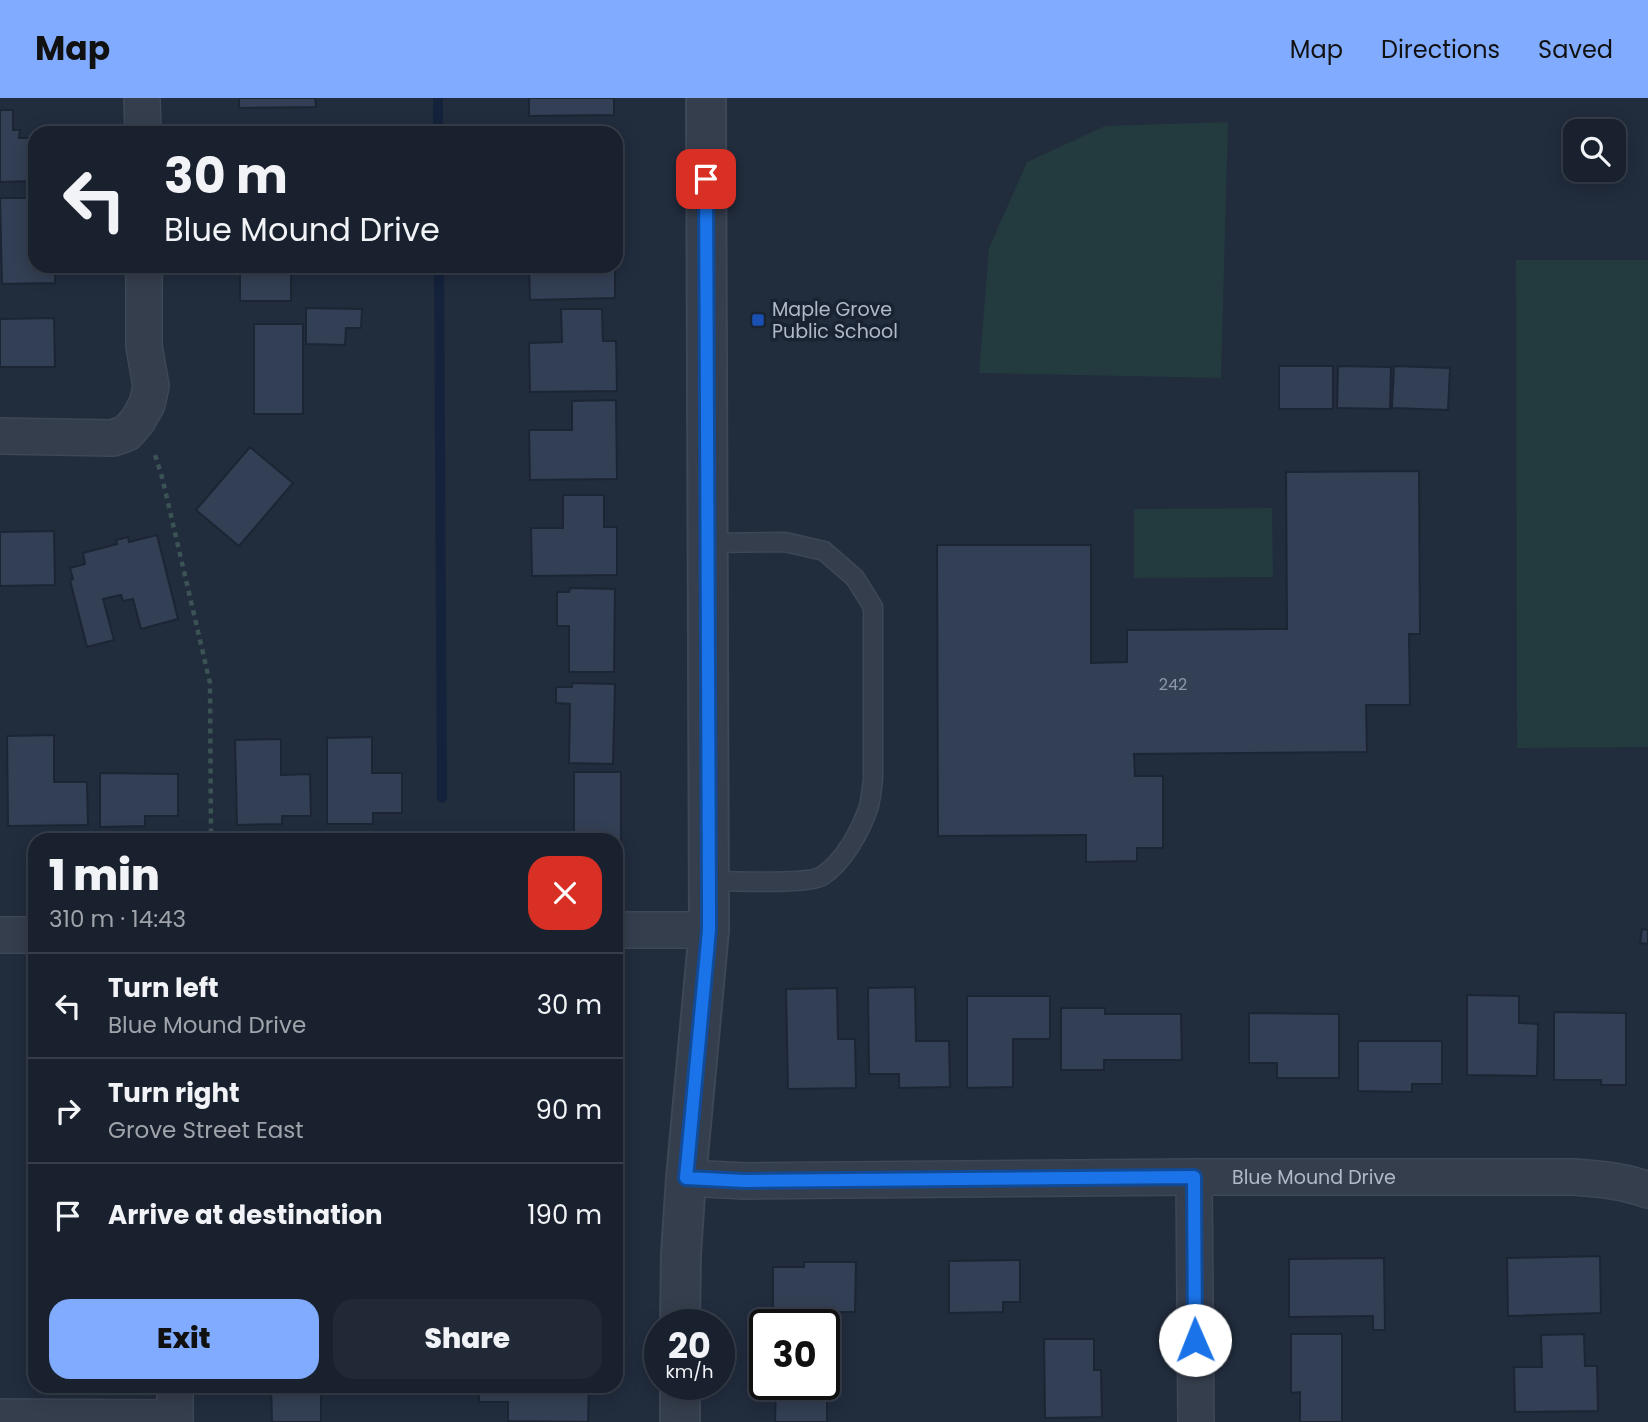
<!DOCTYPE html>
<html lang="en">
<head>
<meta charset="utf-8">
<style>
	:root { --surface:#19212e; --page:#222936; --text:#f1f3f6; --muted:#9fa3aa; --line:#373e4a; --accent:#80abfe }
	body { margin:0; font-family:Poppins,sans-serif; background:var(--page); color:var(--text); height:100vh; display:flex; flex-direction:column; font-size:26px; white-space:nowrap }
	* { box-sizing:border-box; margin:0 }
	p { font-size:23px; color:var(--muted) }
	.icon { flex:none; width:38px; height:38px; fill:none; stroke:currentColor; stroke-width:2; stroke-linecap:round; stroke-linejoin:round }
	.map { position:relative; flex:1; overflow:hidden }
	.side { position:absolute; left:28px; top:735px; width:595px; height:560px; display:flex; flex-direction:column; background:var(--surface); border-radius:21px; box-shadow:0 4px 18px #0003,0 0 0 2px var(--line) }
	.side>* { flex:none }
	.banner { position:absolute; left:28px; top:28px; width:595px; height:147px; border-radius:21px; box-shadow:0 4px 18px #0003,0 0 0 2px var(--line); background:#19212e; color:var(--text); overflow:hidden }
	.buttons { position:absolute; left:1563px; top:21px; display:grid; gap:14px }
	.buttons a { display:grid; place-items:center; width:63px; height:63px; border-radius:14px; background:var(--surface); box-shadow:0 4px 18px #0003,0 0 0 2px var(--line); font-size:35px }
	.speed { position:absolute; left:644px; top:1211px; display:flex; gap:14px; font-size:35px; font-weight:700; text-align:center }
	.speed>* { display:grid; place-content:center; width:91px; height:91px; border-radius:50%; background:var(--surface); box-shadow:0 4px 18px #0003,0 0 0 2px var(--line); line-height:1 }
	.speed small { font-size:18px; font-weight:400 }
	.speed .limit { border:4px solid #111; border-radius:10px; background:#fff; color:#111 }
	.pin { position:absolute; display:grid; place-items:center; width:60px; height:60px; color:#fff; margin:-30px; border-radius:14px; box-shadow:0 4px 10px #0006 }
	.me { position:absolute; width:77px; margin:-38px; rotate:359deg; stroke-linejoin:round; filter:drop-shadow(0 0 5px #0008) }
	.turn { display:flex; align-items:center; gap:24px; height:147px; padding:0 21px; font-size:32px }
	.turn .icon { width:91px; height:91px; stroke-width:2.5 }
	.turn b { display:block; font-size:49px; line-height:60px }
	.round { display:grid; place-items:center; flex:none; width:74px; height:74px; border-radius:21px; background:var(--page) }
	.summary { display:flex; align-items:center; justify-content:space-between; height:119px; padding:0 21px }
	h1 { font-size:42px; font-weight:800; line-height:52px }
	.cta { display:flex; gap:14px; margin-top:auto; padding:14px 21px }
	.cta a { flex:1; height:80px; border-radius:21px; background:var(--accent); color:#111; font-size:28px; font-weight:800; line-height:80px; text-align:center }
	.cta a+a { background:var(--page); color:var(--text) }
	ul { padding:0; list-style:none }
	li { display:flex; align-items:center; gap:21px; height:105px; padding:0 21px; border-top:2px solid var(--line) }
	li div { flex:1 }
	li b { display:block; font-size:26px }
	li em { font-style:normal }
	header { display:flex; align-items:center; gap:42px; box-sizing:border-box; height:98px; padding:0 35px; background:var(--accent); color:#111 }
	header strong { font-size:33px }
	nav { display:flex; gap:38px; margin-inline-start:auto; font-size:24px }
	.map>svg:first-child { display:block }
</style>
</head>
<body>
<header>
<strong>Map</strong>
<nav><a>Map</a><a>Directions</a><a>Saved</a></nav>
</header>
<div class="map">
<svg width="1648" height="1324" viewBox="0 0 1648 1324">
	<rect width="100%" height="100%" fill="#212c3d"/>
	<!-- green -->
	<path fill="#233a3e" d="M1228 24 1221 280 979 275 989 150 1027 64 1105 28Z
		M1516 162H1648V649L1517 650Z
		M1272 410 1273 479 1134 480V411Z"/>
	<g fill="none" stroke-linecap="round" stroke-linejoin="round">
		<!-- stream -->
		<path stroke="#14223b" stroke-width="10" d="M438 0V35
			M439 168 442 700"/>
	</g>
	<!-- building -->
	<path fill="#333f54" stroke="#1c2534" stroke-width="2" d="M239 0H315L316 9 239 10Z
		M529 0H614V17L529 18Z
		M0 12H13V32H20L19 40H35V83L0 84Z
		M569 33H612V35H569Z
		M616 50H617L618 105H616Z
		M0 100H35V168H55V185L2 186Z
		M240 168H291V203H240Z
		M529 168H615V200L530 202Z
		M306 210 362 211 361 230H346L345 247 306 246Z
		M561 211H602L603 243H616L617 293 530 294 529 245 562 244Z
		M54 220 55 269H0V221Z
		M254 226H303V316H254Z
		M1279 268H1333V311H1279Z
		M1338 268 1391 269 1390 311 1337 310Z
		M1394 268 1450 270 1448 312 1392 310Z
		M616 302 617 381 530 382 529 332H572V303Z
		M250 349 293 385 239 448 196 412Z
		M1419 373 1420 536H1409L1410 607H1366L1367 654 1134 656 1135 678H1163V750H1137V763L1086 764V737L938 738 937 447H1091V565L1127 564V532L1287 531 1286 374Z
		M563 397H604V429H617V477L532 478 531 430H563Z
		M54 433 55 487 0 488V434Z
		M157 437 178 521 141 531 133 501 123 503 121 497 103 501 114 542 87 549 70 482 73 481 70 470 85 466 83 455 117 446 116 442 128 439 129 444Z
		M570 490 615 491 614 574H569V528H557V494H569Z
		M572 585 615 586 613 666 569 665 570 606 556 605V589H572Z
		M54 637V684H87L88 727 8 728 7 638Z
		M372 639V675H402V715H373V726H327V640Z
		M281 641V677L310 676 311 718H282V726L237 727 235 642Z
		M574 674H621V747H616V742H574Z
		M100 675 178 676V718H145V728L100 729Z
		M1642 831 1648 832V846L1640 845Z
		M915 889 916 943H949L950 989 899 990V976H869L868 890Z
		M837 890 838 941H855L856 990 788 991 786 891Z
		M1467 897 1519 898V925L1538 926 1537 978 1467 977Z
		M967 898H1050V941H1013V989L967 990Z
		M1061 910H1105V916H1181L1182 962H1104V972H1061Z
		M1554 914 1626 915V987H1601V982H1554Z
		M1249 915 1339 916V980H1277V965H1249Z
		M1358 943H1442V986H1412V994L1358 993Z
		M1600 1158 1601 1215 1508 1218 1507 1160Z
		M1384 1160 1385 1232H1373V1218L1289 1219V1161Z
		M1020 1162V1204H1003V1214L949 1215V1163Z
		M804 1164H856L855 1214H773V1169H804Z
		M1291 1236H1342V1324H1300V1294L1291 1295Z
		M1584 1236 1585 1268H1597L1598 1313 1515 1314 1514 1269H1542L1541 1237Z
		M1044 1241H1094V1272H1101L1102 1319 1045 1320Z
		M824 1248H827V1324H775L776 1288H782V1286H824Z
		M271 1288H321V1324H272Z
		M479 1288H589L588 1324 508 1323V1304H479Z"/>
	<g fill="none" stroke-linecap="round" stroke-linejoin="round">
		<defs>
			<path id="service" d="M708 445 785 444 824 453 855 480 873 509V681C872 690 871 699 869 708 861 732 844 764 822 778 807 787 731 783 710 783"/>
			<g id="minor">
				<path d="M142 0 143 35"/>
				<path d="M0 338 113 340 127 335 138 322 147 306 151 288 144 248V168"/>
				<path d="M616 832H709"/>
				<path d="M0 837H35"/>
				<path d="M1194 1079 1196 1324"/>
				<path id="s1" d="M686 1080 745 1083 1194 1079H1574C1600 1081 1624 1083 1648 1092"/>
				<path d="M175 1288V1324"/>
				<path d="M0 1319 175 1320"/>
			</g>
			<path id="tertiary" d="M680 1227 681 1156 686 1080 709 832 706 0
				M680 1324V1286"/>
		</defs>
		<!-- service casing -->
		<use href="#service" stroke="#3e4756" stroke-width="21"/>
		<!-- minor casing -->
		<use href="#minor" stroke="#3e4756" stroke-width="38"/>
		<!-- tertiary casing -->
		<use href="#tertiary" stroke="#3e4756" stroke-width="42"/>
		<!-- path -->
		<path stroke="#3c5356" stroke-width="4.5" stroke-dasharray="5 5" stroke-linecap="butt" d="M155 357 162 379 210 585 211 742"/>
		<!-- service -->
		<use href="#service" stroke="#353e4d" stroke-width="18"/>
		<!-- minor -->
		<use href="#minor" stroke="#353e4d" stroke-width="35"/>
		<!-- tertiary -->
		<use href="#tertiary" stroke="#353e4d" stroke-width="38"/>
	</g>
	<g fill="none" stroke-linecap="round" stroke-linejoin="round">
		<defs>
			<path id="route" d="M706 81 709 808V832L686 1080 745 1083 1194 1079 1195 1242"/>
		</defs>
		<!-- route casing -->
		<use href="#route" stroke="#114b97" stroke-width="18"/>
		<!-- route -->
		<use href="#route" stroke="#1a73e8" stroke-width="12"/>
	</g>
	<!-- markers -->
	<rect fill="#1a4fb4" stroke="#1a2332" stroke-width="2.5" x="751" y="215" width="14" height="14" rx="3.5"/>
	<g text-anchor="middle" stroke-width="7" stroke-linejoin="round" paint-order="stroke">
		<!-- number labels -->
		<g font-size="16" fill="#8f98aa">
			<text x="1173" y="592">242</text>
		</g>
		<!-- poi labels -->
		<g font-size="19" fill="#b0b9c9" stroke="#1a2332" text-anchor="start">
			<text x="772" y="218">Maple Grove<tspan x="772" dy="22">Public School</tspan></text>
		</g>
		<!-- street labels -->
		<g font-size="19" fill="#b0b9c9" stroke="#1a2332">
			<text dy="7" stroke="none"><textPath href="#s1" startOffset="628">Blue Mound Drive</textPath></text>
		</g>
	</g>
</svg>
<div class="buttons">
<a><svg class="icon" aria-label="search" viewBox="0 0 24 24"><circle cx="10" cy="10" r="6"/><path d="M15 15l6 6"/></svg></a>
</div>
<div class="speed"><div>20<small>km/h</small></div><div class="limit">30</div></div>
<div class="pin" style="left:706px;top:81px;background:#d93025"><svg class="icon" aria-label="arrive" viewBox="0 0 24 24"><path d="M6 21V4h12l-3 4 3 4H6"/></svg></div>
<svg class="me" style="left:1195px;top:1242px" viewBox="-20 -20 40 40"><circle r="19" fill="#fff"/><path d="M0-13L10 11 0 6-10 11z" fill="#1a73e8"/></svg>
<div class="banner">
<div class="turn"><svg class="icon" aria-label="left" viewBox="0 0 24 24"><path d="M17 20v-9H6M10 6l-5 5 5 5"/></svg><div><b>30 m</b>Blue Mound Drive</div></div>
</div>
<section class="side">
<div class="summary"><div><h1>1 min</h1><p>310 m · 14:43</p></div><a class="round" style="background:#d93025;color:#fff"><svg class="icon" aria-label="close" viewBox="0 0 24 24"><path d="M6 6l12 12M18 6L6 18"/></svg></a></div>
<ul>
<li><svg class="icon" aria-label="left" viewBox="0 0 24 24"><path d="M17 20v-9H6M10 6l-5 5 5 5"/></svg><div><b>Turn left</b><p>Blue Mound Drive</p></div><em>30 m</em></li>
<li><svg class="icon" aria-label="right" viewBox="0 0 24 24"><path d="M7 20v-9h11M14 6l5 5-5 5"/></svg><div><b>Turn right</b><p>Grove Street East</p></div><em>90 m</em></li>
<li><svg class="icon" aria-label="arrive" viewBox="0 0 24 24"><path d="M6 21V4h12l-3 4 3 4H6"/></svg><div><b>Arrive at destination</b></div><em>190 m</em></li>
</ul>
<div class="cta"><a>Exit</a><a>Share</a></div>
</section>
</div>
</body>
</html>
